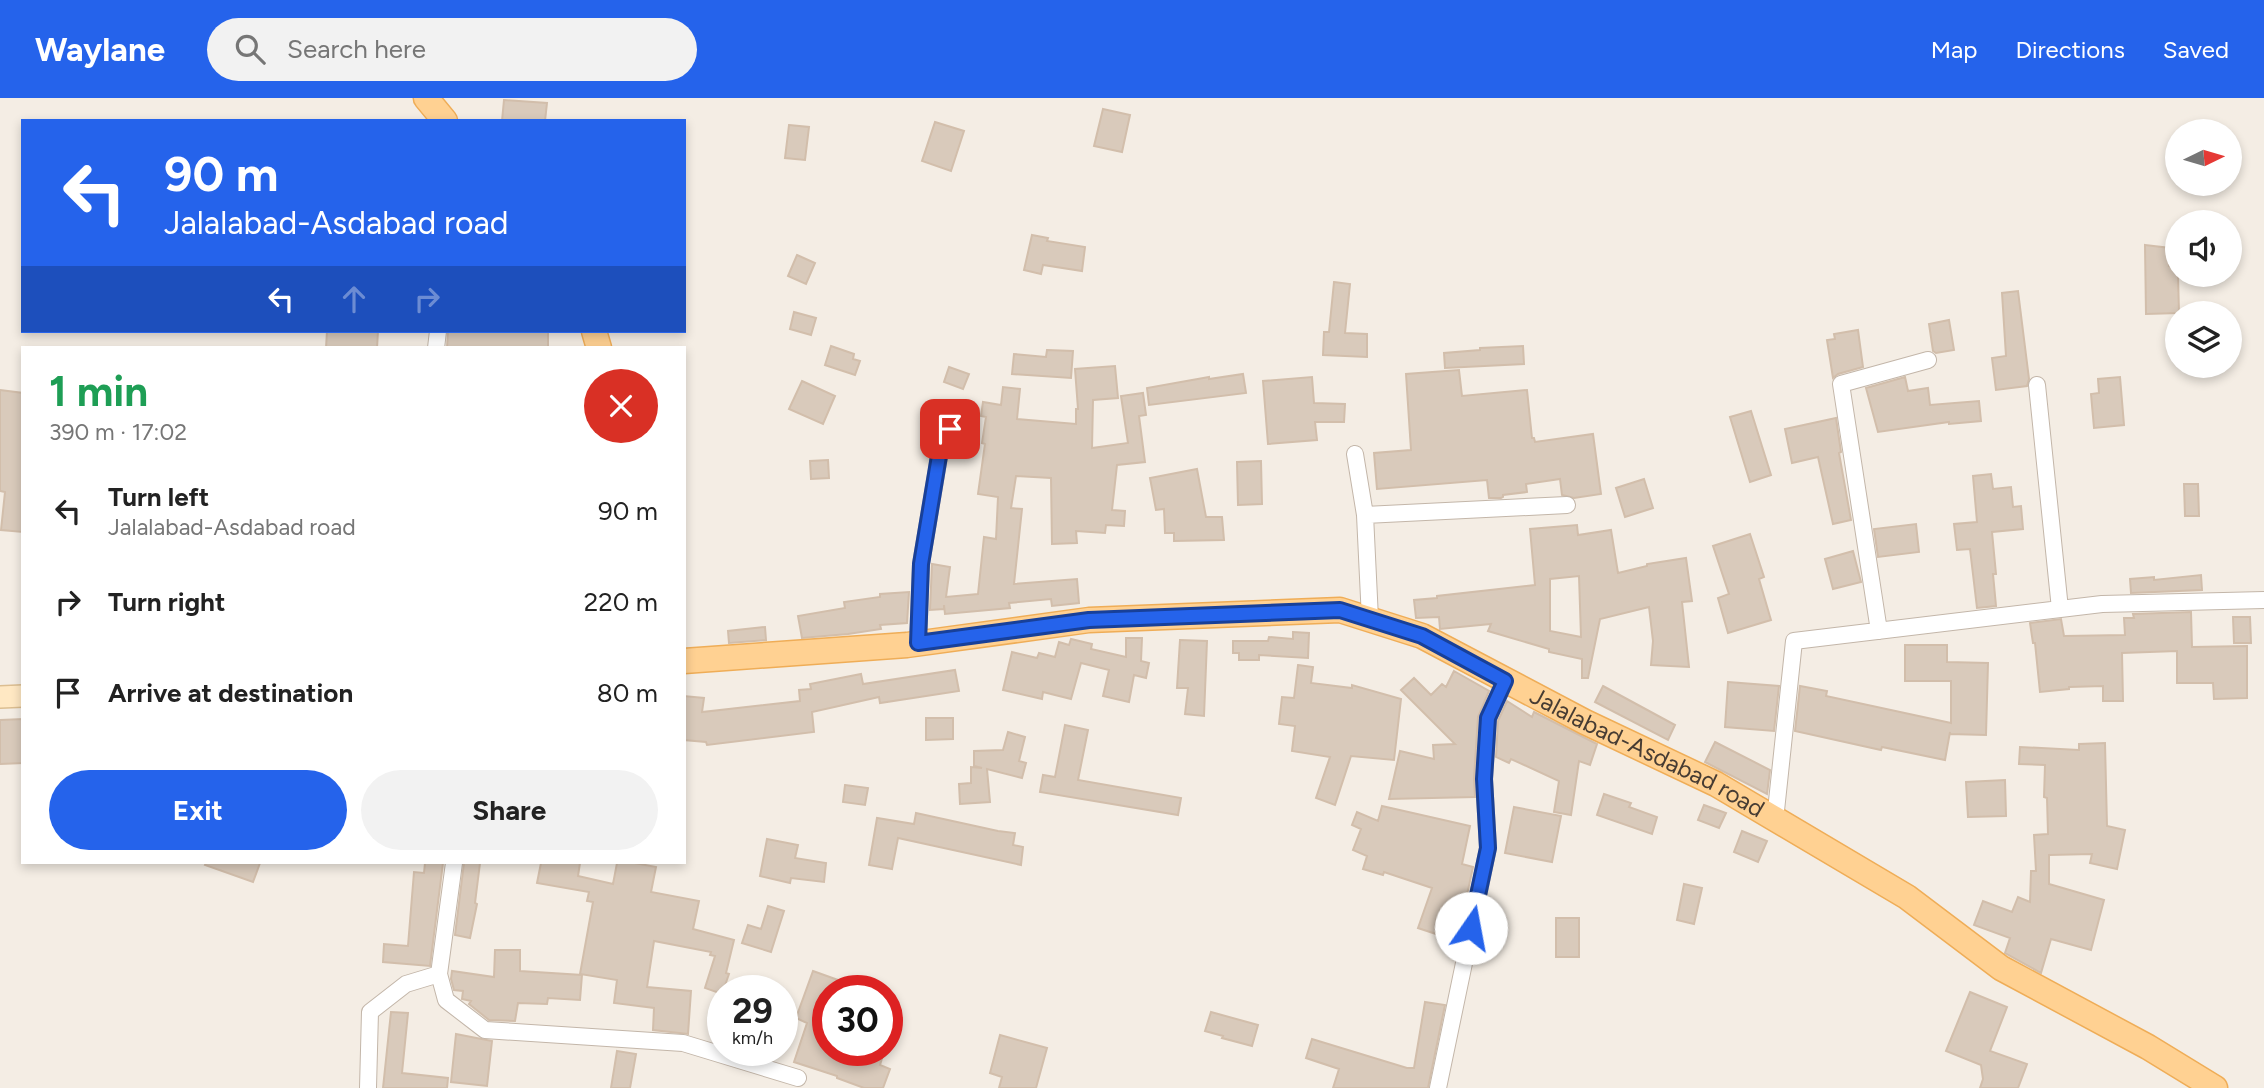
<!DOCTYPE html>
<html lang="en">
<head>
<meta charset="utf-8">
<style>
	:root { --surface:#fff; --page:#f2f2f2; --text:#222; --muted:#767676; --accent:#2563eb }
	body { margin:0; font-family:Figtree,sans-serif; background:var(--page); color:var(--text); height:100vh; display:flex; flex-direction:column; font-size:26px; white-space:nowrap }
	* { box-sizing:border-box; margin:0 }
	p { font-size:23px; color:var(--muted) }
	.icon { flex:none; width:38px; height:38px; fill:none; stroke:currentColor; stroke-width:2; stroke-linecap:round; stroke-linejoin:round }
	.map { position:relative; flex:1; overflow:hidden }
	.side { position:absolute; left:21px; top:248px; width:665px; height:518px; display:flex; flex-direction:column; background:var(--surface); border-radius:0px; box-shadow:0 4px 10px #0003 }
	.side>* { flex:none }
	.top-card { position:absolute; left:21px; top:21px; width:665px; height:214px; border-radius:0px; box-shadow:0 4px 10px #0003; background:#2563eb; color:#fff; overflow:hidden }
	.needle { width:46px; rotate:85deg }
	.tools { position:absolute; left:2165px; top:21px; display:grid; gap:14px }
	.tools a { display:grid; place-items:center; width:77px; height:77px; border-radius:50%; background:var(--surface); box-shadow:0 4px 10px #0003; font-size:35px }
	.speed { position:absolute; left:707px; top:877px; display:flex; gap:14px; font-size:35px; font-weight:700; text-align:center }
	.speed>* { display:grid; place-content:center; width:91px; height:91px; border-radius:50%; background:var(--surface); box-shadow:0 4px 10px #0003; line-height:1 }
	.speed small { font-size:18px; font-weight:400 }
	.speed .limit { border:10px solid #d22; background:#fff; color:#111 }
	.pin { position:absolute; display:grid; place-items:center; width:60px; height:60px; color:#fff; margin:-30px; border-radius:14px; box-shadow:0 4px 10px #0006 }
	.me { position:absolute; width:77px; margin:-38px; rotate:12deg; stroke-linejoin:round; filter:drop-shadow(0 0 5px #0008) }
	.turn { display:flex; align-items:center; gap:24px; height:147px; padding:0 28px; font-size:32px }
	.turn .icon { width:91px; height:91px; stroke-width:2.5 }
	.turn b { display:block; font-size:49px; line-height:60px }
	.lanes { display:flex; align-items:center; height:66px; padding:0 28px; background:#0003; justify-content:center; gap:35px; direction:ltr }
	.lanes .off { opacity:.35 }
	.round { display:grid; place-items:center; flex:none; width:74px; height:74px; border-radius:37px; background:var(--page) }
	.summary { display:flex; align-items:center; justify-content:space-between; height:119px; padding:0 28px }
	h1 { font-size:42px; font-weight:700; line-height:52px; color:#1e9e55 }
	.button { display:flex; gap:14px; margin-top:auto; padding:14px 28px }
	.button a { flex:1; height:80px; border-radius:42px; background:var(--accent); color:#fff; font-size:28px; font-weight:700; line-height:80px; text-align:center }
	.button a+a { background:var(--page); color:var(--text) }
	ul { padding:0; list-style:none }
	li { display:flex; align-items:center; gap:21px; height:91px; padding:0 28px }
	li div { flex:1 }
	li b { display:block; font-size:26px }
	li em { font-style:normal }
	header { display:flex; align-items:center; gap:42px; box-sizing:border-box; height:98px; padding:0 35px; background:var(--accent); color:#fff }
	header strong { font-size:33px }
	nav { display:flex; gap:38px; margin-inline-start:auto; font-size:24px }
	.search { width:490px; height:63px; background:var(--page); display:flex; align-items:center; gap:18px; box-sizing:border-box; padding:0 24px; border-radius:38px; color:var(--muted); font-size:26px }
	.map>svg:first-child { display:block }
</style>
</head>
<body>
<header>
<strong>Waylane</strong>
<div class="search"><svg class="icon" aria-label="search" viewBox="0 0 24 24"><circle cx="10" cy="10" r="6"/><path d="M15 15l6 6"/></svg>Search here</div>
<nav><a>Map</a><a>Directions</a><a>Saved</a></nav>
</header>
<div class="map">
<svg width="2264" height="990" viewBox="0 0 2264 990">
	<rect width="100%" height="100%" fill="#f4ede4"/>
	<!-- building -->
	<path fill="#d9cabb" stroke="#d2beab" stroke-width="2" fill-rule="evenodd" d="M504 2 547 5 545 23H502Z
		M1103 11 1130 17 1122 54 1094 48Z
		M935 24 964 33 951 73 922 63Z
		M789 27 809 29 805 62 785 60Z
		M1032 137 1048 140 1047 143 1085 149 1082 173 1043 167 1041 176 1024 172Z
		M2145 147 2170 150 2169 168H2177L2178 177 2179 215 2146 216Z
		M797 157 815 165 806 186 788 178Z
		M1334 184 1350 186 1345 235 1367 236V259L1323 257 1324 234H1329Z
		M2018 193 2029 281 2027 288 1996 292 1992 260 2006 258 2002 195Z
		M794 214 816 220 811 237 790 231Z
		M1949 222 1954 252 1936 255 1933 253 1929 226Z
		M1858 232 1863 269 1838 276 1833 280 1827 242 1835 241 1834 236Z
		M327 233H378L377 250H326Z
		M448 233H548V250H447Z
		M831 248 854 256 853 261 860 263 855 277 825 267Z
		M1523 248 1524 266 1445 270 1444 255 1480 252V250Z
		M1047 252 1073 253 1071 280 1012 276 1014 256 1046 259Z
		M1115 268 1118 300 1093 302 1092 350 1128 345 1121 298 1143 295 1146 317 1139 318 1145 364 1117 367 1112 412 1125 413 1124 428 1106 427 1105 435 1076 433 1077 445 1052 446 1051 380 1016 378 1011 410 1022 411 1014 486 1077 481 1079 505 1052 508 1051 501 1009 505 1010 510 945 516 944 507V511L930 512 932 466 950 469 946 499 978 496 984 439 996 441 998 399 978 396 985 346 982 345 986 319 981 318 983 304 1001 307 1003 289 1020 291 1017 321 1076 326V311H1078L1075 271Z
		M949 269 969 276 963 291 944 284Z
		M1459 272 1462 298 1527 292 1532 340H1534L1535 344 1593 336 1601 396 1574 400 1562 397 1560 381 1526 386 1527 394 1503 397V399L1501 400H1489L1487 382 1377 391 1374 355 1411 352 1406 276Z
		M1243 276 1246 295 1149 307 1147 290 1209 279V281Z
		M1312 279 1314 305 1345 306 1344 324H1315L1317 342 1268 346 1263 283Z
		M1905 279 1908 293 1928 290 1930 307 1979 303 1981 323 1949 326V324L1878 334 1866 290Z
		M2120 279 2124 327 2094 330 2091 296 2099 295 2098 281Z
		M802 283 835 298 823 326 789 311Z
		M0 292 23 295V434L1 432 5 394 0 393Z
		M1751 313 1771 377 1750 384 1730 319Z
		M1836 320 1841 354 1839 355 1851 422 1833 426 1818 359 1792 365 1785 331Z
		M828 362 829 380 811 381 810 363Z
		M1261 363 1262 406 1238 407 1237 364Z
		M1197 371 1206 419H1222L1224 442 1174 443V435H1165L1164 411 1156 412 1150 380Z
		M1991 376 1993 391 2011 389 2013 409 2021 408 2023 431 1992 434 1996 476H1993L1996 508 1977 510 1970 451 1957 452 1954 426 1977 424 1973 378Z
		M1644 381 1653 410 1625 419 1616 390Z
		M2184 386H2198L2199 418H2185Z
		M1916 426 1919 454 1878 459 1874 431Z
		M1577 427 1578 437 1611 432 1618 475 1647 468V466L1686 460 1692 503 1682 504 1689 569 1651 567 1653 543 1649 509 1600 521 1588 580H1582V561L1549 554V551L1488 533 1491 526 1440 531 1439 519 1416 520 1414 502 1437 500V498L1535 487 1530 431ZM1579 478 1581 539 1550 533V481Z
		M1750 436 1764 479 1759 481 1771 522 1728 535 1718 500 1729 496 1713 448Z
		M1853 453 1861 484 1833 491 1825 461Z
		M2201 477 2202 492 2131 495 2130 481 2154 479V482Z
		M909 494 907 525 880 527 881 531 848 536 802 540 798 518 845 510 844 504 880 499V496Z
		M2191 514 2192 549 2247 548V600L2214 601 2213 585H2177V553L2122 555 2123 603H2103V588L2069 589V591L2040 594 2035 545H2033L2030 525 2061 521 2064 538 2125 537 2124 520H2134L2133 516Z
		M2233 519H2250L2251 545H2234Z
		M765 529 766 542 729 545 728 533Z
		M1293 534 1309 535 1308 560 1259 557V562H1239V555H1233V543H1268L1269 539 1293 541Z
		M1126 540H1142L1141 563 1149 565 1146 580 1134 577 1129 604 1103 598 1109 572 1081 565 1071 601 1043 594 1042 601 1003 592 1012 554 1037 560 1039 555 1055 559 1059 544 1069 547 1071 541 1092 546 1091 551 1126 559Z
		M1180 542 1207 543 1204 618 1185 616 1188 590H1177Z
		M1905 547H1947V564L1988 565 1986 637 1950 636V634L1945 662 1882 649 1881 652 1795 633 1800 588 1827 593 1826 598 1951 625V583H1905Z
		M1298 567 1313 569 1311 585 1352 590V587L1401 601 1394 662 1351 658 1335 707 1316 700 1330 659 1292 653 1295 628 1279 626 1282 599 1294 600Z
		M955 572 959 593 880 605 879 599 812 614 814 634 707 647 706 644 684 642V598L704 600 702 614 800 603 799 592 811 591 810 586 861 576 863 586Z
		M1454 573 1489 593 1478 619 1474 680 1475 699 1389 701 1400 653 1434 661 1433 647 1455 646 1401 592 1414 580 1431 597 1442 586 1446 589Z
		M1728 584 1779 588 1774 633 1725 629Z
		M1603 588 1675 627 1668 642 1595 604Z
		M1507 603 1532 619 1534 614 1597 646 1590 667 1579 663 1571 717 1554 714 1559 683 1511 661 1509 665 1496 659 1498 623Z
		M926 620H953V641L926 642Z
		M23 621V665L0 666V622Z
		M1065 627 1088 632 1078 682 1181 700 1178 717 1040 694 1043 677 1055 679Z
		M1008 634 1025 639 1019 663 1026 665 1022 680 987 671 990 704 960 706 959 686 971 685V669L982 670 974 668V653L1003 652Z
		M1715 644 1770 672 1767 696 1705 664Z
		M2105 645 2107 728 2125 732 2117 771 2090 765 2092 756 2049 757V786L2104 802 2091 852 2051 841 2041 875 2005 855 2010 840 1974 827 1983 803 2012 814 2018 799 2030 804 2031 773H2036L2034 737 2048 736 2047 700 2044 699 2045 667 2019 666 2020 649 2079 652V646Z
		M2005 682 2006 718 1968 719 1966 684Z
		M845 687 868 690 865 707 843 704Z
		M1604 696 1631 705 1629 709 1657 719 1652 736 1597 717Z
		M1704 707 1726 715 1719 730 1698 722Z
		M1382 708 1470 728 1462 766 1473 769 1457 843 1418 830 1432 790 1384 774 1383 777 1363 771 1367 758 1353 752 1361 731 1352 727 1357 714 1378 723Z
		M1514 709 1561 718 1552 764 1505 755Z
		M916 715 998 733 1015 735 1013 747 1023 749 1021 767 898 740 892 771 869 767 877 720 914 726Z
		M1742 733 1767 743 1758 764 1734 754Z
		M767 741 798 747 795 760 826 765 824 784 791 780 790 785 760 778Z
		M206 765H260L253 784 205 767Z
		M425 765H443L430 868 383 864 384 846 408 848 414 774 424 775Z
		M464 765H480L475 805 477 806 470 840 455 837Z
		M541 765H580L578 778 613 786 617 765H635L656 769 651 794 699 803 693 831 734 842 726 875 729 876 722 896 705 890 715 858 710 857 711 854 654 843 647 889 691 893 688 936 653 932 654 910 614 905 617 882 580 876 593 804 587 803 589 794 537 785Z
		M1684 786 1702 790 1694 826 1677 822Z
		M768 808 784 813 771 854 742 845 748 827 761 831Z
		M1556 820H1579V859H1556Z
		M495 852H520V873L582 877 580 902 548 900 547 906 518 905 515 923 489 922 469 906 471 903 462 901 463 893 454 892 451 881 452 873 494 879Z
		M813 873 863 891 862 892H828V952H870L883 957 880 967 890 971 883 990H864L837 980V978L794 964 807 925 796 920Z
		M1970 894 2007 909 1990 953 2027 966 2018 990H1980L1983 981 1981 967 1946 953Z
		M1425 904 1445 907 1428 990H1333L1339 971 1306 960 1312 941 1407 970H1414Z
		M391 914 408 915 402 975 448 980 447 990H383Z
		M1211 914 1258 927 1252 948 1222 940 1223 938 1205 933Z
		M456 936 492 943 487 988 451 984Z
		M1000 937 1047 950 1036 990H999L1002 979 990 975Z
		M617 953 636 956 630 990H611Z"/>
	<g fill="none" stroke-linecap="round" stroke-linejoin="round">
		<defs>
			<path id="street" d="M436 250 438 233
				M2037 287 2060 511
				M1355 356 1365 417 1370 521
				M1365 417 1567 407
				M1879 533 1841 286 1928 262
				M918 545 921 466 941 347 950 331
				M1775 722 1794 543 2102 506 2264 502
				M439 876 446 902 485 932 683 945 798 980
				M368 990 370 914 406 886 439 876 454 765
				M1438 990 1488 750 1484 681 1488 620 1505 583"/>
			<path id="secondary" d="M0 599 23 598"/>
			<g id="primary">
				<path d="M426 0 445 23"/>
				<path d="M594 233 599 250"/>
				<path id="s1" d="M684 563 907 547 1089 522 1340 512 1422 538 1585 624 1716 686 1907 799 2001 870 2148 949 2215 990"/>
			</g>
		</defs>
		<!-- street casing -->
		<use href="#street" stroke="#c3b6a9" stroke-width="18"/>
		<!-- secondary casing -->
		<use href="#secondary" stroke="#dcbe91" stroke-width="24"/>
		<!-- primary casing -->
		<use href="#primary" stroke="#efad57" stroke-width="27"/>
		<!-- street -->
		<use href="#street" stroke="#fff" stroke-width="16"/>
		<!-- secondary -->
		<use href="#secondary" stroke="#ffe8c3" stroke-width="21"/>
		<!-- primary -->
		<use href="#primary" stroke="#ffd192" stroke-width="24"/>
	</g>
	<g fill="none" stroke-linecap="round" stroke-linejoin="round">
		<defs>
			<path id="route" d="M950 331 941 346 921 466 918 545 1089 522 1340 512 1422 538 1505 583 1488 620 1484 681 1488 750 1471 830"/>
		</defs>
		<!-- route casing -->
		<use href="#route" stroke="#184099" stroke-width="18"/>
		<!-- route -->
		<use href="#route" stroke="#2563eb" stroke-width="12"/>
	</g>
	<g text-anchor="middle" stroke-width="5" stroke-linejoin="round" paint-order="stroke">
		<!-- street labels -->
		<g font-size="24" fill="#473c33" stroke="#fff">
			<text dy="8" stroke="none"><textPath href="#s1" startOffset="998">Jalalabad-Asdabad road</textPath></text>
		</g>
	</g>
</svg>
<div class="tools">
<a><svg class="needle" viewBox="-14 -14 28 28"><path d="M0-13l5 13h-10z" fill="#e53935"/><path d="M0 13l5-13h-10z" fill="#767676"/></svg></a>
<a><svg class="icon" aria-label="sound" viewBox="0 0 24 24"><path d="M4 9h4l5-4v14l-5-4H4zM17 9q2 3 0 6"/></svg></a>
<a><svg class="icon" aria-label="layers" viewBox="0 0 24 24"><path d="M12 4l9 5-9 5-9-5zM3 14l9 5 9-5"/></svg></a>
</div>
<div class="speed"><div>29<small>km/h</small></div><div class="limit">30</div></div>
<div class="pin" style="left:950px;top:331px;background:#d93025"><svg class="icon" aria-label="arrive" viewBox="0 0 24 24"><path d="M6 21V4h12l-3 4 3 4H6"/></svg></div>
<svg class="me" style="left:1471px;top:830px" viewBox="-20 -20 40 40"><circle r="19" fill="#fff"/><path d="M0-13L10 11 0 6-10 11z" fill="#2563eb"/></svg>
<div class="top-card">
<div class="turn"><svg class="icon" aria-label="left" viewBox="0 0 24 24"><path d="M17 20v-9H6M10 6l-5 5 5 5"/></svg><div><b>90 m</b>Jalalabad-Asdabad road</div></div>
<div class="lanes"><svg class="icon" aria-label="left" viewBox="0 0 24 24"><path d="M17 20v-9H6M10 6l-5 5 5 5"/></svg><svg class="icon off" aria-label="ahead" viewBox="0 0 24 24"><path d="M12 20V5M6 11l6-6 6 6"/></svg><svg class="icon off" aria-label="right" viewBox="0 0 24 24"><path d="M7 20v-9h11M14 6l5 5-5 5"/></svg></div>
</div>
<section class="side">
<div class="summary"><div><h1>1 min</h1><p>390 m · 17:02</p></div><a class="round" style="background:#d93025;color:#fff"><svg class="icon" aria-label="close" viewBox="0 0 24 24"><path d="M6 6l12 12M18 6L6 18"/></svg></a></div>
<ul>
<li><svg class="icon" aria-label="left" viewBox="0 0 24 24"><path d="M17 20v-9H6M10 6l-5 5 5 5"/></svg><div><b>Turn left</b><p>Jalalabad-Asdabad road</p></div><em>90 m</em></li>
<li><svg class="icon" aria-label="right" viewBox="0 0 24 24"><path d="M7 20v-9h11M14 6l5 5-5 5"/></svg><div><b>Turn right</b></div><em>220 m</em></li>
<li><svg class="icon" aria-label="arrive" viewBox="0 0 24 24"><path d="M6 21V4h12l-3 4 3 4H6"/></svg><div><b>Arrive at destination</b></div><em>80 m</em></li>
</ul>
<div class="button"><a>Exit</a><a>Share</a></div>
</section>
</div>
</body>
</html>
